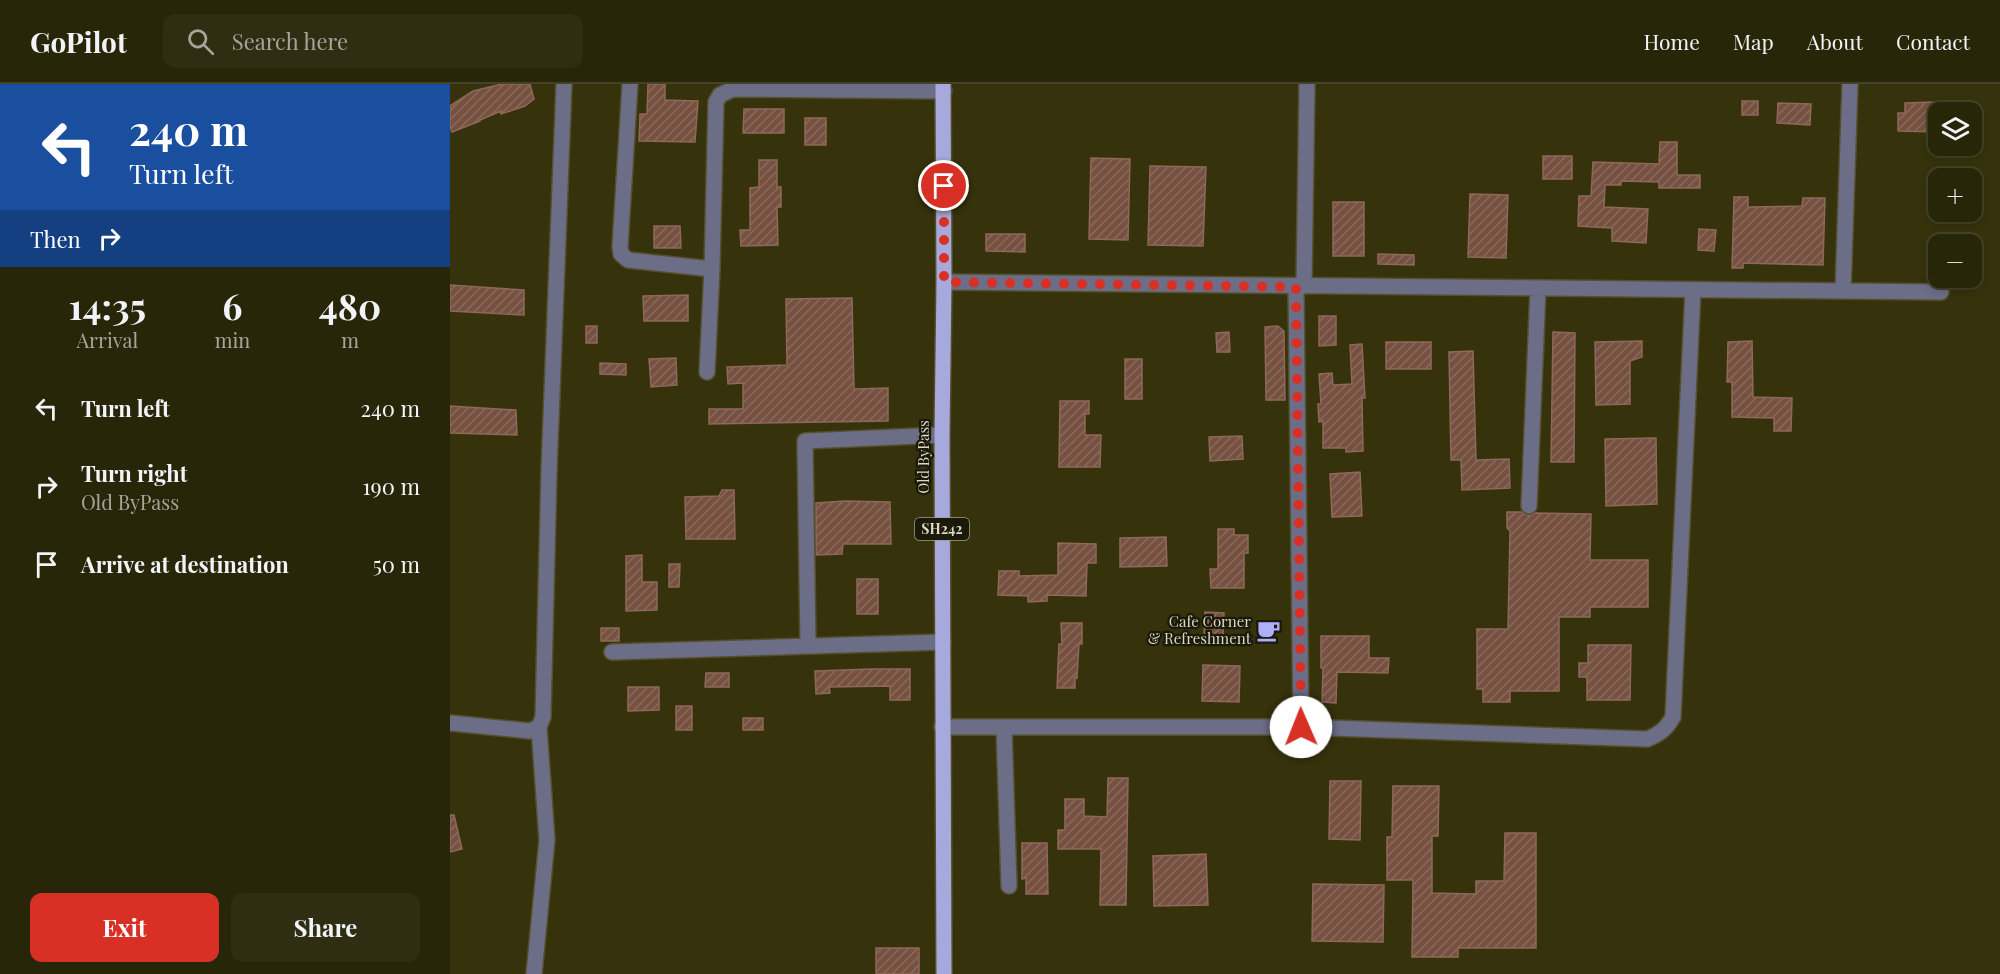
<!DOCTYPE html>
<html lang="en">
<head>
<meta charset="utf-8">
<style>
	:root { --surface:#282609; --page:#302e12; --text:#f1f3f6; --muted:#a5a59c; --line:#44432a; --accent:#d93025 }
	body { margin:0; font-family:"Playfair Display",serif; background:var(--page); color:var(--text); height:100vh; display:flex; flex-direction:column; font-size:22px; white-space:nowrap }
	* { box-sizing:border-box; margin:0 }
	p { font-size:20px; color:var(--muted) }
	.icon { flex:none; width:33px; height:33px; fill:none; stroke:currentColor; stroke-width:2; stroke-linecap:round; stroke-linejoin:round }
	.map { position:relative; flex:1; overflow:hidden }
	.details { display:flex; flex-direction:column; background:var(--surface); width:450px }
	.details>* { flex:none }
	.banner { background:#1a4fa0; color:#fff; overflow:hidden }
	.buttons { position:absolute; left:1478px; top:18px; display:grid; gap:12px }
	.buttons a { display:grid; place-items:center; width:54px; height:54px; border-radius:12px; background:var(--surface); box-shadow:0 3px 9px #0003,0 0 0 2px var(--line); font-size:30px }
	.pin { position:absolute; display:grid; place-items:center; width:51px; height:51px; color:#fff; margin:-26px; border:3px solid #fff; border-radius:50%; box-shadow:0 2px 6px #0007 }
	.me { position:absolute; width:66px; margin:-33px; rotate:359deg; stroke-linejoin:round; filter:drop-shadow(0 0 4px #0008) }
	.turn { display:flex; align-items:center; gap:21px; height:126px; padding:0 30px; font-size:27px }
	.turn .icon { width:78px; height:78px; stroke-width:2.5 }
	.turn b { display:block; font-size:42px; line-height:51px }
	.then { display:flex; align-items:center; height:57px; padding:0 30px; background:#0003; gap:12px; font-size:22px }
	.eta { display:flex; justify-content:space-evenly; align-items:center; height:102px; text-align:center }
	.eta b { font-size:36px; font-weight:700; line-height:42px }
	.primary-button { display:flex; gap:12px; margin-top:auto; padding:12px 30px }
	.primary-button a { flex:1; height:69px; border-radius:12px; background:var(--accent); color:#fff; font-size:24px; font-weight:700; line-height:69px; text-align:center }
	.primary-button a+a { background:var(--page); color:var(--text) }
	ul { padding:0; list-style:none }
	li { display:flex; align-items:center; gap:18px; height:78px; padding:0 30px }
	li div { flex:1 }
	li b { display:block; font-size:22px }
	li em { font-style:normal }
	header { display:flex; align-items:center; gap:36px; box-sizing:border-box; height:84px; padding:0 30px; background:var(--surface); border-bottom:2px solid var(--line) }
	header strong { font-size:28px }
	nav { display:flex; gap:33px; margin-inline-start:auto; font-size:21px }
	.search { width:420px; height:54px; background:var(--page); display:flex; align-items:center; gap:15px; box-sizing:border-box; padding:0 21px; border-radius:12px; color:var(--muted); font-size:22px }
	main { display:flex; flex:1; min-height:0 }
	.map>svg:first-child { display:block }
</style>
</head>
<body>
<header>
<strong>GoPilot</strong>
<div class="search"><svg class="icon" aria-label="search" viewBox="0 0 24 24"><circle cx="10" cy="10" r="6"/><path d="M15 15l6 6"/></svg>Search here</div>
<nav><a>Home</a><a>Map</a><a>About</a><a>Contact</a></nav>
</header>
<main>
<section class="details">
<div class="banner">
<div class="turn"><svg class="icon" aria-label="left" viewBox="0 0 24 24"><path d="M17 20v-9H6M10 6l-5 5 5 5"/></svg><div><b>240 m</b>Turn left</div></div>
<div class="then">Then<svg class="icon" aria-label="right" viewBox="0 0 24 24"><path d="M7 20v-9h11M14 6l5 5-5 5"/></svg></div>
</div>
<div class="eta">
<div><b>14:35</b><p>Arrival</p></div>
<div><b>6</b><p>min</p></div>
<div><b>480</b><p>m</p></div>
</div>
<ul>
<li><svg class="icon" aria-label="left" viewBox="0 0 24 24"><path d="M17 20v-9H6M10 6l-5 5 5 5"/></svg><div><b>Turn left</b></div><em>240 m</em></li>
<li><svg class="icon" aria-label="right" viewBox="0 0 24 24"><path d="M7 20v-9h11M14 6l5 5-5 5"/></svg><div><b>Turn right</b><p>Old ByPass</p></div><em>190 m</em></li>
<li><svg class="icon" aria-label="arrive" viewBox="0 0 24 24"><path d="M6 21V4h12l-3 4 3 4H6"/></svg><div><b>Arrive at destination</b></div><em>50 m</em></li>
</ul>
<div class="primary-button"><a>Exit</a><a>Share</a></div>
</section>
<div class="map">
<svg width="1550" height="890" viewBox="0 0 1550 890">
	<defs>
		<pattern id="building-hatch" width="6" height="6" patternUnits="userSpaceOnUse" patternTransform="scale(1.5)"><rect width="6" height="6" fill="#765142"/><path d="M-1 1l2-2M0 6l6-6M5 7l2-2" fill="none" stroke="#89695c"/></pattern>
	</defs>
	<rect width="100%" height="100%" fill="#36320c"/>
	<!-- building -->
	<path fill="url(#building-hatch)" stroke="#8e6858" stroke-width="1.5" d="M52 0H80L84 15 75 22 51 30V27L30 36V37L2 48 0 42V22L23 7Z
		M198 0H215V16L248 17 245 58 189 57 190 30H197Z
		M1292 17H1308V31H1292Z
		M1515 17V28H1488V48L1448 47V29H1455V19Z
		M1328 19 1361 20 1360 41 1327 39Z
		M294 25H334V49H293Z
		M355 34H376V61H355Z
		M1210 58H1227V91H1250V104H1209V98L1171 97V101H1155L1154 123 1198 125 1196 159 1162 157V144L1128 142 1129 112H1141L1143 78 1209 80Z
		M1093 72H1122V95H1093Z
		M641 74 680 75 678 156 639 155Z
		M309 76H327V103H331V123H327L328 161 291 162 290 146H300V104L309 103Z
		M700 82 756 83 753 162 698 161Z
		M1020 110 1058 111 1056 174 1018 173Z
		M1284 113H1298V123L1352 122 1353 114H1375L1373 181 1293 179V184H1282Z
		M883 118H914V172H883Z
		M204 142H230L231 164H204Z
		M1249 145 1266 146 1264 167 1248 166Z
		M536 150H575V168L536 167Z
		M928 170 964 171V181L928 180Z
		M0 201 74 206V231L0 227Z
		M238 211V237H194L193 212Z
		M402 214 404 305 438 304V337L259 340V325H293V299L278 300 277 283 337 281 336 215Z
		M869 232H886V261L869 262Z
		M136 242H147V259H136Z
		M828 242 834 247 835 316H816L815 243Z
		M779 248 780 268H767L766 249Z
		M1103 248 1125 249 1124 378H1101Z
		M1192 257V273L1180 277V320L1146 321 1145 258Z
		M1302 257 1303 313 1342 314 1341 347H1324V334L1282 333V298H1277L1278 258Z
		M936 258H981V285H936Z
		M912 260 915 314H912L913 367 896 368V364H873V337L869 338 868 320H871L869 290 882 289 883 301 902 300 900 261Z
		M1023 267 1026 376 1059 375 1060 404 1012 406 1011 376H1001L999 268Z
		M226 274 227 301 201 303 199 275Z
		M675 275H692V315H675Z
		M150 279 176 280V291L150 290Z
		M610 317H639V330H635V351H651L650 383H609Z
		M0 322 66 326 67 351 0 349Z
		M792 352 793 375 760 377 759 353Z
		M1206 354 1207 420 1156 422 1155 355Z
		M910 388 912 432 882 433 880 390Z
		M272 406H284L285 455H236L235 413 269 412Z
		M395 417 440 418 441 460H393L392 470 366 471V419Z
		M1057 428H1072L1079 432 1085 429 1141 430 1140 476H1198V523H1140V533H1109V607H1060V618H1033V605H1027V545H1058L1060 447 1057 444Z
		M768 445H784V451H798V469H794V504H761L760 485H768Z
		M716 453 717 482 670 483V454Z
		M608 459 646 460V479H637L636 512 597 511V517L578 518V512L548 511 549 487H569V492L608 491Z
		M192 471V498H207V526L176 527V472Z
		M219 480H230L229 503H219Z
		M407 495H428V530H407Z
		M755 528 774 529 773 552H754Z
		M611 539H632V560H629L627 594 625 593V604H607L609 560H612Z
		M151 544H169V557H151Z
		M871 552H919V574H939L938 589 887 588 886 619 872 618 873 584H871Z
		M1138 561H1181L1180 616H1137V593H1129V579H1138Z
		M753 581 790 582 789 618 752 617Z
		M422 585H460V616H440V602L379 603 380 609 366 610 365 587Z
		M256 589H279V603H255Z
		M178 603H209V626L178 627Z
		M226 622H242V646H226Z
		M293 634H313V646H293Z
		M658 694H678L676 821H650L651 765H608V746H615V715H634V732L657 733Z
		M880 697H911L910 756 879 755Z
		M943 702H989L988 752H982V809L1026 810V797H1054L1055 749H1086V864H1008V873H962L963 796H937V753H942Z
		M0 731H4L12 765 0 768Z
		M572 759H597L598 810H576V794L572 795Z
		M756 770 758 821 704 822 703 772Z
		M863 800 934 801 933 858 862 857Z
		M426 864H469V890H426Z"/>
	<g fill="none" stroke-linecap="round" stroke-linejoin="round">
		<defs>
			<path id="minor" d="M180 0 170 163 171 170 178 176 262 185
				M494 198 1491 208
				M854 202 857 0
				M846 203 851 643
				M1393 207 1400 0
				M257 288 262 185 266 18 270 11 283 5 494 7
				M1079 422 1088 205
				M358 561 355 357 492 351
				M162 568 493 558
				M0 639 80 647 89 643 93 633 99 386 114 0
				M492 643H851L1197 655C1210 650 1216 645 1223 633L1243 206
				M554 643 559 802
				M84 890 97 756 89 643"/>
			<path id="major" d="M493 0 494 198 492 351 494 890"/>
		</defs>
		<!-- minor casing -->
		<use href="#minor" stroke="#54502d" stroke-width="18"/>
		<!-- major casing -->
		<use href="#major" stroke="#54502d" stroke-width="18"/>
		<!-- minor -->
		<use href="#minor" stroke="#6c6d86" stroke-width="15"/>
		<!-- major -->
		<use href="#major" stroke="#a7a9dc" stroke-width="15"/>
	</g>
	<g fill="none" stroke-linecap="round" stroke-linejoin="round">
		<!-- route -->
		<path stroke="#d93025" stroke-width="10" stroke-dasharray="0 18" d="M494 102V198L846 203 851 643"/>
	</g>
	<!-- icons -->
	<defs>
		<symbol id="cafe-bare" viewBox="-9 -9 18 18"><path d="M-5.5-4.5H6V0H3Q3 3.5 0 3.5H-2.5Q-5.5 3.5-5.5 0ZM3-3.2v2h1.7v-2ZM-6 4.5H4V6H-6Z" fill="#adaffb" stroke="#1b190a" stroke-width="2.5" paint-order="stroke"/></symbol>
	</defs>
	<g fill-rule="evenodd">
		<use href="#cafe-bare" x="802" y="530" width="33" height="33"/>
	</g>
	<g text-anchor="middle" stroke-width="4.5" stroke-linejoin="round" paint-order="stroke">
		<!-- shield labels -->
		<rect fill="#1b190a" stroke="#a19f8c" stroke-width="1.5" x="465" y="434" width="54" height="22" rx="4.5"/>
		<g font-size="14" font-weight="bold" fill="#dbd9c4">
			<text x="492" y="450">SH242</text>
		</g>
		<!-- street labels -->
		<g font-size="15" fill="#dbd9c4" stroke="#1b190a">
			<text transform="translate(474 373) rotate(-90)" y="5">Old ByPass</text>
		</g>
		<!-- poi labels -->
		<g font-size="15" fill="#dbd9c4" stroke="#1b190a" text-anchor="end">
			<text x="801" y="543">Cafe Corner<tspan x="801" dy="17">&amp; Refreshment</tspan></text>
		</g>
	</g>
</svg>
<div class="buttons">
<a><svg class="icon" aria-label="layers" viewBox="0 0 24 24"><path d="M12 4l9 5-9 5-9-5zM3 14l9 5 9-5"/></svg></a>
<a>+</a>
<a>−</a>
</div>
<div class="pin" style="left:494px;top:102px;background:#d93025"><svg class="icon" aria-label="arrive" viewBox="0 0 24 24"><path d="M6 21V4h12l-3 4 3 4H6"/></svg></div>
<svg class="me" style="left:851px;top:643px" viewBox="-20 -20 40 40"><circle r="19" fill="#fff"/><path d="M0-13L10 11 0 6-10 11z" fill="#d93025"/></svg>
</div>
</main>
</body>
</html>
